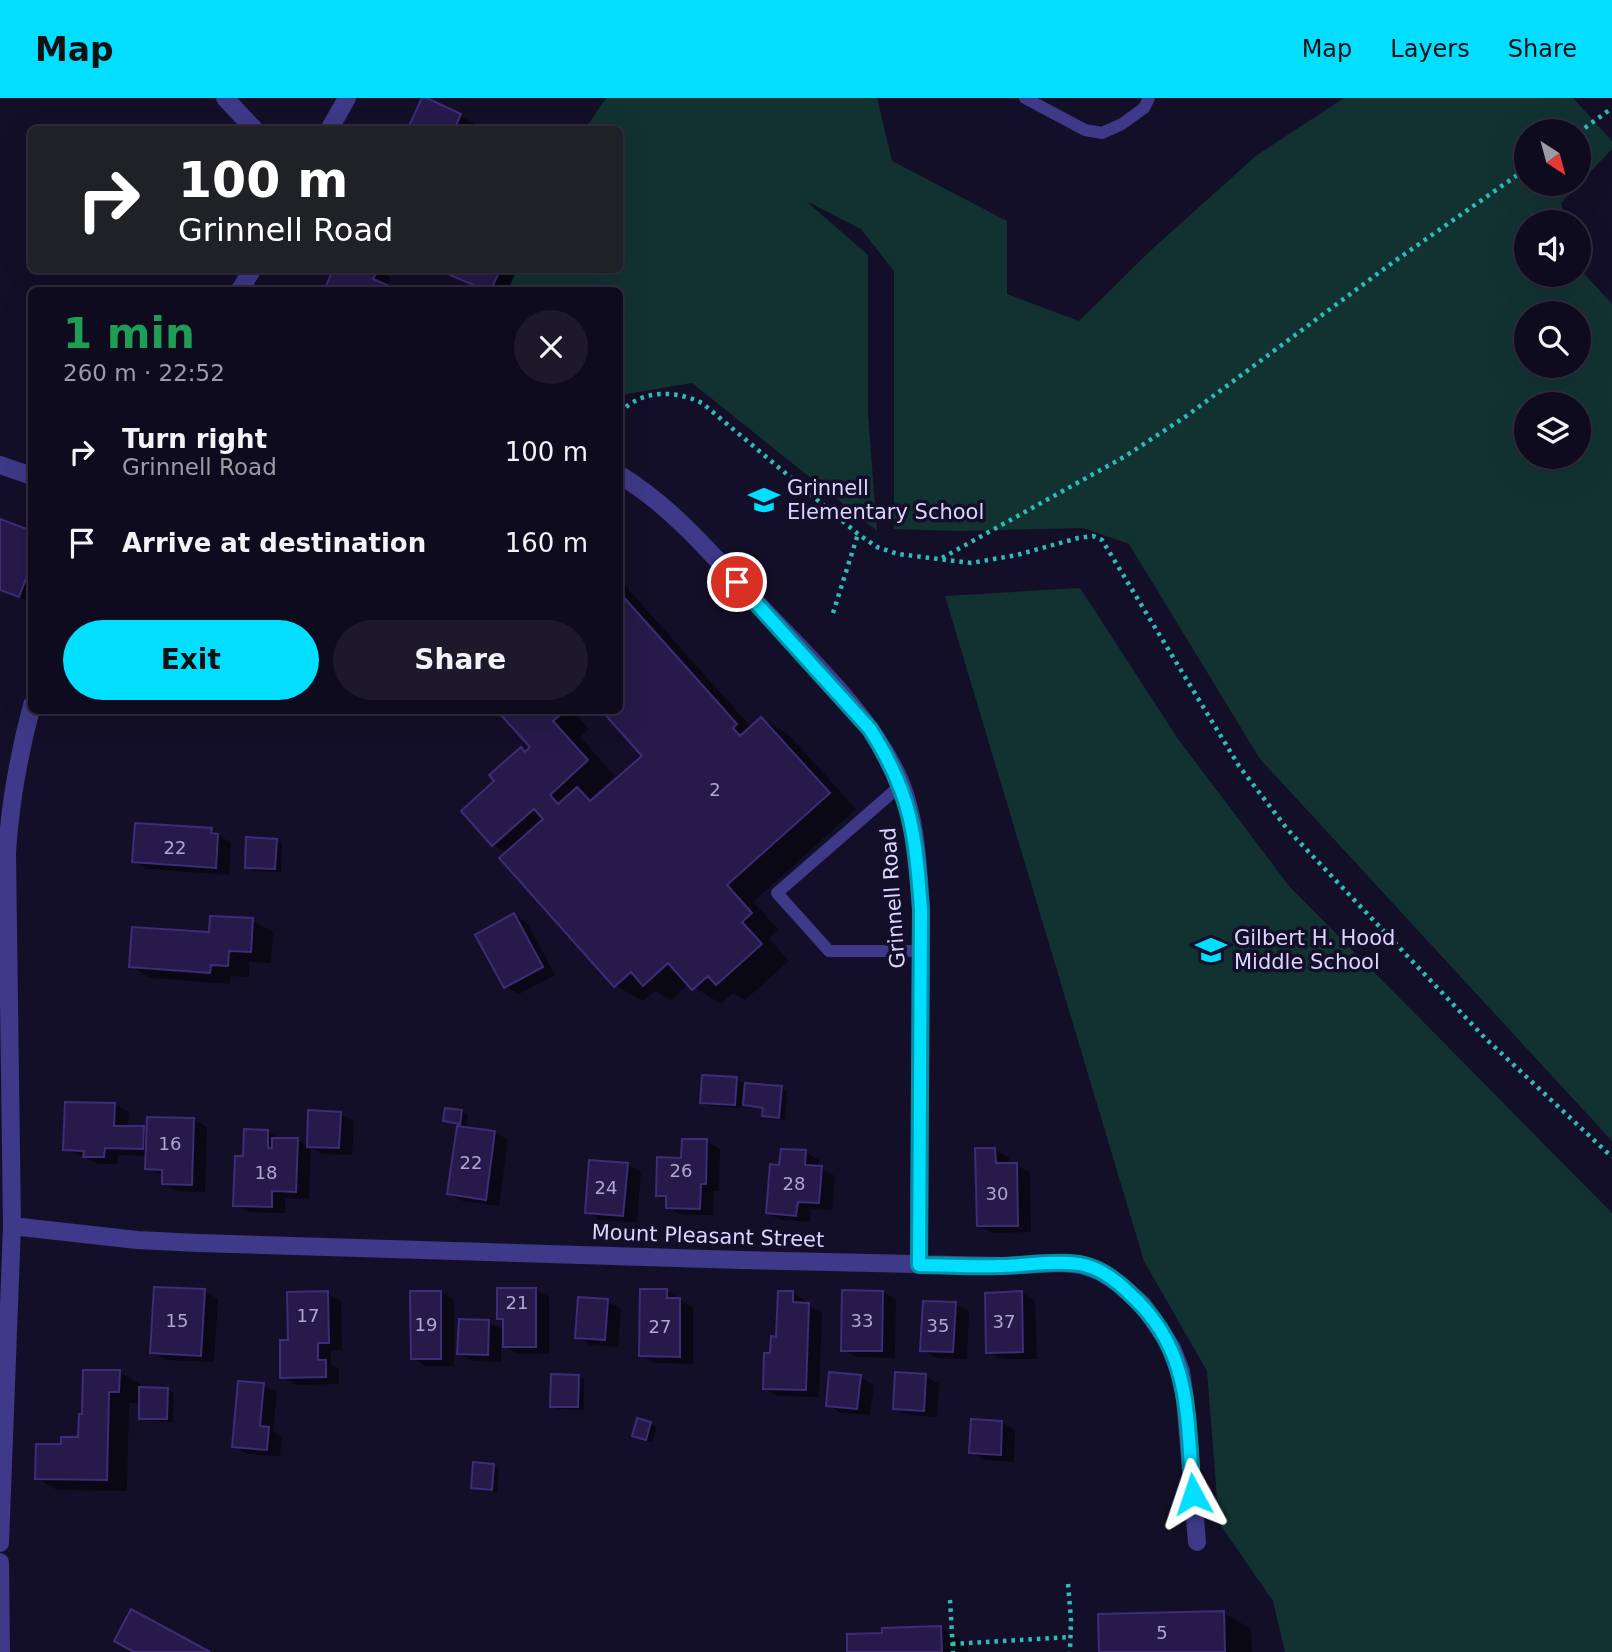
<!DOCTYPE html>
<html lang="en">
<head>
<meta charset="utf-8">
<style>
	:root { --surface:#0f0b1e; --page:#1d192b; --text:#f1f3f6; --muted:#9b9ba4; --line:#2f2b3c; --accent:#01deff }
	body { margin:0; font-family:"DejaVu Sans",sans-serif; background:var(--page); color:var(--text); height:100vh; display:flex; flex-direction:column; font-size:26px; white-space:nowrap }
	* { box-sizing:border-box; margin:0 }
	p { font-size:23px; color:var(--muted) }
	.icon { flex:none; width:38px; height:38px; fill:none; stroke:currentColor; stroke-width:2; stroke-linecap:round; stroke-linejoin:round }
	.map { position:relative; flex:1; overflow:hidden }
	.panel { position:absolute; left:28px; top:189px; width:595px; height:427px; display:flex; flex-direction:column; background:var(--surface); border-radius:10px; box-shadow:0 7px 28px #0002,0 0 0 2px var(--line) }
	.panel>* { flex:none }
	.hud { position:absolute; left:28px; top:28px; width:595px; height:147px; border-radius:10px; box-shadow:0 7px 28px #0002,0 0 0 2px var(--line); background:#202124; color:#fff; overflow:hidden }
	.needle { width:46px; rotate:144deg }
	.controls { position:absolute; left:1514px; top:21px; display:grid; gap:14px }
	.controls a { display:grid; place-items:center; width:77px; height:77px; border-radius:50%; background:var(--surface); box-shadow:0 7px 28px #0002,0 0 0 2px var(--line); font-size:35px }
	.pin { position:absolute; display:grid; place-items:center; width:60px; height:60px; color:#fff; margin:-30px; border:4px solid #fff; border-radius:50%; box-shadow:0 2px 7px #0007 }
	.me { position:absolute; width:77px; margin:-38px; rotate:355deg; stroke-linejoin:round; filter:drop-shadow(0 0 5px #0008) }
	.turn { display:flex; align-items:center; gap:24px; height:147px; padding:0 35px; font-size:32px }
	.turn .icon { width:91px; height:91px; stroke-width:2.5 }
	.turn b { display:block; font-size:49px; line-height:60px }
	.round { display:grid; place-items:center; flex:none; width:74px; height:74px; border-radius:37px; background:var(--page) }
	.headline { display:flex; align-items:center; justify-content:space-between; height:119px; padding:0 35px }
	h1 { font-size:42px; font-weight:700; line-height:52px; color:#1e9e55 }
	.cta { display:flex; gap:14px; margin-top:auto; padding:14px 35px }
	.cta a { flex:1; height:80px; border-radius:42px; background:var(--accent); color:#111; font-size:28px; font-weight:700; line-height:80px; text-align:center }
	.cta a+a { background:var(--page); color:var(--text) }
	ul { padding:0; list-style:none }
	li { display:flex; align-items:center; gap:21px; height:91px; padding:0 35px }
	li div { flex:1 }
	li b { display:block; font-size:26px }
	li em { font-style:normal }
	header { display:flex; align-items:center; gap:42px; box-sizing:border-box; height:98px; padding:0 35px; background:var(--accent); color:#111 }
	header strong { font-size:33px }
	nav { display:flex; gap:38px; margin-inline-start:auto; font-size:24px }
	.map>svg:first-child { display:block }
</style>
</head>
<body>
<header>
<strong>Map</strong>
<nav><a>Map</a><a>Layers</a><a>Share</a></nav>
</header>
<div class="map">
<svg width="1612" height="1554" viewBox="0 0 1612 1554">
	<rect width="100%" height="100%" fill="#140f28"/>
	<!-- green -->
	<path fill="#123232" fill-rule="evenodd" d="M606 0H877L892 63 1007 123V196L1079 223 1149 154 1257 57 1344 0H1573L1612 43V51L1561 105 1566 124H1526V177H1578L1579 170 1612 206V1043L1260 661 1129 446 1083 430 958 433 894 431V173L861 131 806 103 868 157V317L877 433 692 285 620 297V192H508L517 172H620V32L585 31ZM1526 33H1578V86H1526ZM1526 215H1578V268H1526ZM1526 306H1578V359H1526Z
		M1080 490 1178 641 1289 788 1612 1115V1554H1285L1273 1503 1219 1425 1207 1273 1144 1163 945 498Z"/>
	<!-- shadow -->
	<path fill="#0007" d="M460 18 474 25 471 32H409Z
		M335 172H378L391 179 387 189 394 192H326Z
		M455 172H504L514 177 507 192H485L453 177Z
		M0 423 32 435V504L0 493Z
		M620 482 752 630 762 621 789 637 856 711 753 804 778 831 769 840 789 863 745 902 733 895 721 906 689 886 671 902 655 893 643 903 616 888 502 761 508 755 493 747 497 684 521 651 527 654 533 650 506 612H572L589 631 580 639 615 678 591 700 595 701 644 658 620 612Z
		M211 732 231 745 229 777 147 771 134 763Z
		M276 743 282 746 281 774 253 773 246 769Z
		M514 817 527 825 555 877 519 896 506 889Z
		M252 822 273 834 271 865 249 864V879L231 878 230 886 151 880 130 868 211 836Z
		M736 981 743 985 741 1010 708 1008 702 1004Z
		M781 990 787 994 785 1022 770 1021 764 1017 765 1011 751 1010 745 1006Z
		M66 1005 115 1007 129 1014 128 1030H143L148 1033 194 1022 207 1029 205 1094 177 1093 163 1085 164 1078 147 1070V1058L118 1057V1066H99L65 1051Z
		M461 1013 468 1017 466 1031 495 1034 508 1042 499 1108 463 1103 449 1096 459 1027 445 1023Z
		M340 1016 354 1023 352 1057 322 1056 311 1049 309 1101 285 1100V1115L249 1114 235 1107 244 1060 268 1034 282 1042H298L308 1048Z
		M706 1043 720 1051 719 1093H714L713 1117H681L668 1109V1103L658 1097 683 1062Z
		M995 1052 1009 1060V1067H1016L1030 1074 1031 1134 992 1135 978 1127Z
		M805 1054 819 1062V1070L835 1078 832 1112 811 1111 810 1124 781 1122 767 1115 781 1069Z
		M627 1066 641 1074 637 1125 600 1122 587 1114Z
		M536 1192 549 1199V1256H518L501 1246V1264L473 1263 459 1255 488 1224 505 1233V1224L499 1220Z
		M666 1192 693 1210V1266L654 1265 641 1257Z
		M204 1193 218 1201 214 1264 166 1262 152 1254Z
		M441 1194 454 1202V1268H426L412 1260Z
		M883 1194 896 1202 895 1260 857 1259 843 1252Z
		M327 1195 341 1203 342 1252H331V1267L339 1271V1286L296 1287 282 1279 290 1243Z
		M793 1195 806 1203V1207L822 1215 819 1299 778 1298 764 1290 772 1257Z
		M1022 1195 1035 1203 1037 1261H1002L988 1254Z
		M607 1203 621 1211 618 1249 590 1247 577 1239Z
		M955 1206 969 1213 967 1261 936 1260 922 1252Z
		M119 1274 140 1286V1291L168 1292 174 1295 173 1324 147 1323 140 1320 141 1305H129L127 1393 57 1392 37 1380 63 1348 80 1340 84 1317Z
		M578 1278 584 1282V1312L558 1311 552 1308Z
		M925 1278 939 1286 937 1319 908 1317 894 1310Z
		M860 1279 874 1287 870 1317 841 1315 828 1307Z
		M263 1287 277 1295 273 1334 282 1339 280 1358 247 1356 234 1348Z
		M1002 1324 1015 1332 1014 1364 984 1362 971 1354Z
		M650 1326 657 1329 652 1344 634 1337Z
		M493 1368 499 1371 497 1394 479 1393 473 1389Z
		M1224 1515 1251 1531 1252 1554H1101Z
		M941 1530 968 1546V1554H849L884 1537Z"/>
	<!-- building -->
	<path fill="#251a49" stroke="#3d2c76" stroke-width="2" d="M422 0H427L461 16 454 32H407Z
		M333 172H378L373 181 398 192H324Z
		M453 172H500L491 192H485L450 177Z
		M0 421 32 433V465L19 499 0 492Z
		M620 495 737 626 733 630 740 638 761 619 830 695 727 787 752 815 742 824 762 846 716 887 708 878 692 892 668 865 643 888 631 874 614 889 499 760 543 721 534 711 492 748 461 713 494 683 489 677 521 649 525 654 530 649 500 616 504 612H560L563 615 553 623 588 662 550 697 558 706 577 689 590 703 642 658 601 612H620Z
		M135 725 212 730 211 735 218 736 216 770 132 764Z
		M246 739 277 741 275 771 245 770Z
		M514 815 543 869 504 890 475 837Z
		M210 818 253 820 251 854 229 853 228 868 211 867 210 875 129 869 132 829 209 834Z
		M702 977 737 979 735 1007 700 1005Z
		M745 985 782 988 779 1020 762 1018 763 1010 743 1007Z
		M65 1004 115 1005 114 1028H144L143 1051 105 1050 104 1059H83L84 1053 63 1052Z
		M445 1010 462 1012 460 1026 443 1023Z
		M308 1012 341 1014 339 1050 307 1049Z
		M147 1019 194 1020 192 1087 162 1086V1072L145 1071Z
		M457 1028 495 1033 486 1102 447 1096Z
		M244 1031 268 1032V1050H272V1040H298L296 1094 272 1093V1109L233 1108 235 1058H243Z
		M682 1041H707L706 1086H701L700 1111 666 1110V1098H656L657 1059 681 1060Z
		M975 1050H995L996 1065H1017L1018 1128H977Z
		M781 1051 806 1052 805 1067 822 1068 819 1105 798 1104 796 1118 766 1115 770 1066 779 1067Z
		M589 1062 628 1065 623 1118 585 1115Z
		M154 1189 205 1191 201 1258 150 1255Z
		M497 1190H536V1249H503V1221H497Z
		M640 1191H667V1200H680V1259L639 1258Z
		M842 1192 883 1193 882 1253H841Z
		M328 1193 329 1245H318V1262H326V1279L280 1280V1242H288L287 1194Z
		M410 1193H441V1261H411Z
		M778 1193H793V1204L809 1205 806 1292 763 1291 764 1255H770L771 1238 776 1239Z
		M1022 1193 1023 1254 986 1255 985 1195Z
		M578 1199 608 1201 605 1242 575 1240Z
		M923 1203 956 1204 953 1254 920 1253Z
		M459 1221 489 1222 488 1257 457 1256Z
		M83 1272H120L119 1294H109L107 1382 35 1381 36 1346H61V1339H78L79 1316H82Z
		M829 1274 861 1277 857 1311 826 1308Z
		M895 1274 926 1276 924 1313 893 1311Z
		M551 1276 579 1277 578 1309H550Z
		M238 1283 264 1285 260 1328 269 1329 267 1352 232 1349Z
		M139 1289 168 1290 167 1321H139Z
		M637 1320 651 1324 646 1342 632 1338Z
		M971 1321 1002 1323 1001 1357 969 1355Z
		M473 1364 494 1366 492 1392 471 1390Z
		M131 1511 210 1554H134L114 1543Z
		M1224 1513 1225 1554H1099L1098 1516Z
		M941 1528 942 1554H847V1536L882 1535V1530Z"/>
	<g fill="none" stroke-linecap="round" stroke-linejoin="round">
		<!-- path -->
		<path stroke="#2cbdb8" stroke-width="4.5" stroke-dasharray="3.5 5" stroke-linecap="butt" d="M1578 35 1612 10
			M620 315C641 291 676 292 702 305L858 436 877 449 898 456 971 465 1017 457 1078 440 1093 438 1102 442 1239 668 1288 732 1485 940 1612 1059
			M942 460 1124 359 1185 319 1392 165 1526 71
			M833 515 858 436
			M1068 1486 1071 1521 1070 1554
			M950 1502 953 1554
			M952 1546 1070 1539"/>
		<!-- service -->
		<path stroke="#3e3988" stroke-width="12" d="M1025 0 1085 32 1102 35 1122 26 1144 10 1149 0
			M901 687 777 795 829 853H921"/>
		<!-- minor -->
		<path stroke="#3e3988" stroke-width="18" d="M225 0 255 32
			M329 32 347 0
			M240 192 252 172
			M0 367 32 378
			M620 377C674 410 716 461 759 507 808 559 873 619 901 685 917 725 918 769 921 811L919 1167
			M12 1128 137 1142 198 1145 741 1162 1001 1168 1062 1165 1082 1167 1101 1174 1122 1188 1143 1207 1172 1250 1181 1273 1185 1301 1197 1444
			M0 1445 12 1128 7 755C10 704 19 656 32 607
			M0 1464 1 1554"/>
	</g>
	<g fill="none" stroke-linecap="round" stroke-linejoin="round">
		<defs>
			<path id="route" d="M737 484 870 631C912 697 915 735 921 811L919 1167C946 1167 972 1169 999 1168 1026 1168 1052 1162 1079 1166 1098 1169 1116 1182 1129 1195 1193 1252 1186 1318 1193 1396"/>
		</defs>
		<!-- route casing -->
		<use href="#route" stroke="#0190a6" stroke-width="18"/>
		<!-- route -->
		<use href="#route" stroke="#01deff" stroke-width="12"/>
	</g>
	<!-- icons -->
	<defs>
		<symbol id="school-bare" viewBox="-9 -9 18 18"><path d="M0-5L7-2L0 1L-7-2ZM-4 1L0 2.5L4 1V4Q0 6-4 4Z" fill="#01deff" stroke="#140f28" stroke-width="2.5" paint-order="stroke"/></symbol>
	</defs>
	<g fill-rule="evenodd">
		<use href="#school-bare" x="742" y="380" width="44" height="44"/>
		<use href="#school-bare" x="1189" y="830" width="44" height="44"/>
	</g>
	<g text-anchor="middle" stroke-width="7" stroke-linejoin="round" paint-order="stroke">
		<!-- number labels -->
		<g font-size="18" fill="#aea6d2">
			<text x="715" y="698">2</text>
			<text x="175" y="756">22</text>
			<text x="170" y="1052">16</text>
			<text x="471" y="1071">22</text>
			<text x="681" y="1079">26</text>
			<text x="266" y="1081">18</text>
			<text x="794" y="1092">28</text>
			<text x="606" y="1096">24</text>
			<text x="997" y="1102">30</text>
			<text x="517" y="1211">21</text>
			<text x="308" y="1224">17</text>
			<text x="177" y="1229">15</text>
			<text x="862" y="1229">33</text>
			<text x="1004" y="1230">37</text>
			<text x="426" y="1233">19</text>
			<text x="938" y="1234">35</text>
			<text x="660" y="1235">27</text>
			<text x="1162" y="1541">5</text>
		</g>
		<!-- poi labels -->
		<g font-size="21" fill="#dbd5ff" stroke="#140f28" text-anchor="start">
			<text x="787" y="397">Grinnell<tspan x="787" dy="24">Elementary School</tspan></text>
			<text x="1234" y="847">Gilbert H. Hood<tspan x="1234" dy="24">Middle School</tspan></text>
		</g>
		<!-- street labels -->
		<g font-size="21" fill="#dbd5ff" stroke="#140f28">
			<text transform="translate(893 800) rotate(-94)" y="7">Grinnell Road</text>
			<text transform="translate(708 1138) rotate(2)" y="7">Mount Pleasant Street</text>
		</g>
	</g>
</svg>
<div class="controls">
<a><svg class="needle" viewBox="-14 -14 28 28"><path d="M0-13l5 13h-10z" fill="#e53935"/><path d="M0 13l5-13h-10z" fill="#9b9ba4"/></svg></a>
<a><svg class="icon" aria-label="sound" viewBox="0 0 24 24"><path d="M4 9h4l5-4v14l-5-4H4zM17 9q2 3 0 6"/></svg></a>
<a><svg class="icon" aria-label="search" viewBox="0 0 24 24"><circle cx="10" cy="10" r="6"/><path d="M15 15l6 6"/></svg></a>
<a><svg class="icon" aria-label="layers" viewBox="0 0 24 24"><path d="M12 4l9 5-9 5-9-5zM3 14l9 5 9-5"/></svg></a>
</div>
<div class="pin" style="left:737px;top:484px;background:#d93025"><svg class="icon" aria-label="arrive" viewBox="0 0 24 24"><path d="M6 21V4h12l-3 4 3 4H6"/></svg></div>
<svg class="me" style="left:1193px;top:1396px" viewBox="-20 -20 40 40"><path d="M0-17L14 15 0 8-14 15z" fill="#01deff" stroke="#fff" stroke-width="4"/></svg>
<div class="hud">
<div class="turn"><svg class="icon" aria-label="right" viewBox="0 0 24 24"><path d="M7 20v-9h11M14 6l5 5-5 5"/></svg><div><b>100 m</b>Grinnell Road</div></div>
</div>
<section class="panel">
<div class="headline"><div><h1>1 min</h1><p>260 m · 22:52</p></div><a class="round"><svg class="icon" aria-label="close" viewBox="0 0 24 24"><path d="M6 6l12 12M18 6L6 18"/></svg></a></div>
<ul>
<li><svg class="icon" aria-label="right" viewBox="0 0 24 24"><path d="M7 20v-9h11M14 6l5 5-5 5"/></svg><div><b>Turn right</b><p>Grinnell Road</p></div><em>100 m</em></li>
<li><svg class="icon" aria-label="arrive" viewBox="0 0 24 24"><path d="M6 21V4h12l-3 4 3 4H6"/></svg><div><b>Arrive at destination</b></div><em>160 m</em></li>
</ul>
<div class="cta"><a>Exit</a><a>Share</a></div>
</section>
</div>
</body>
</html>
